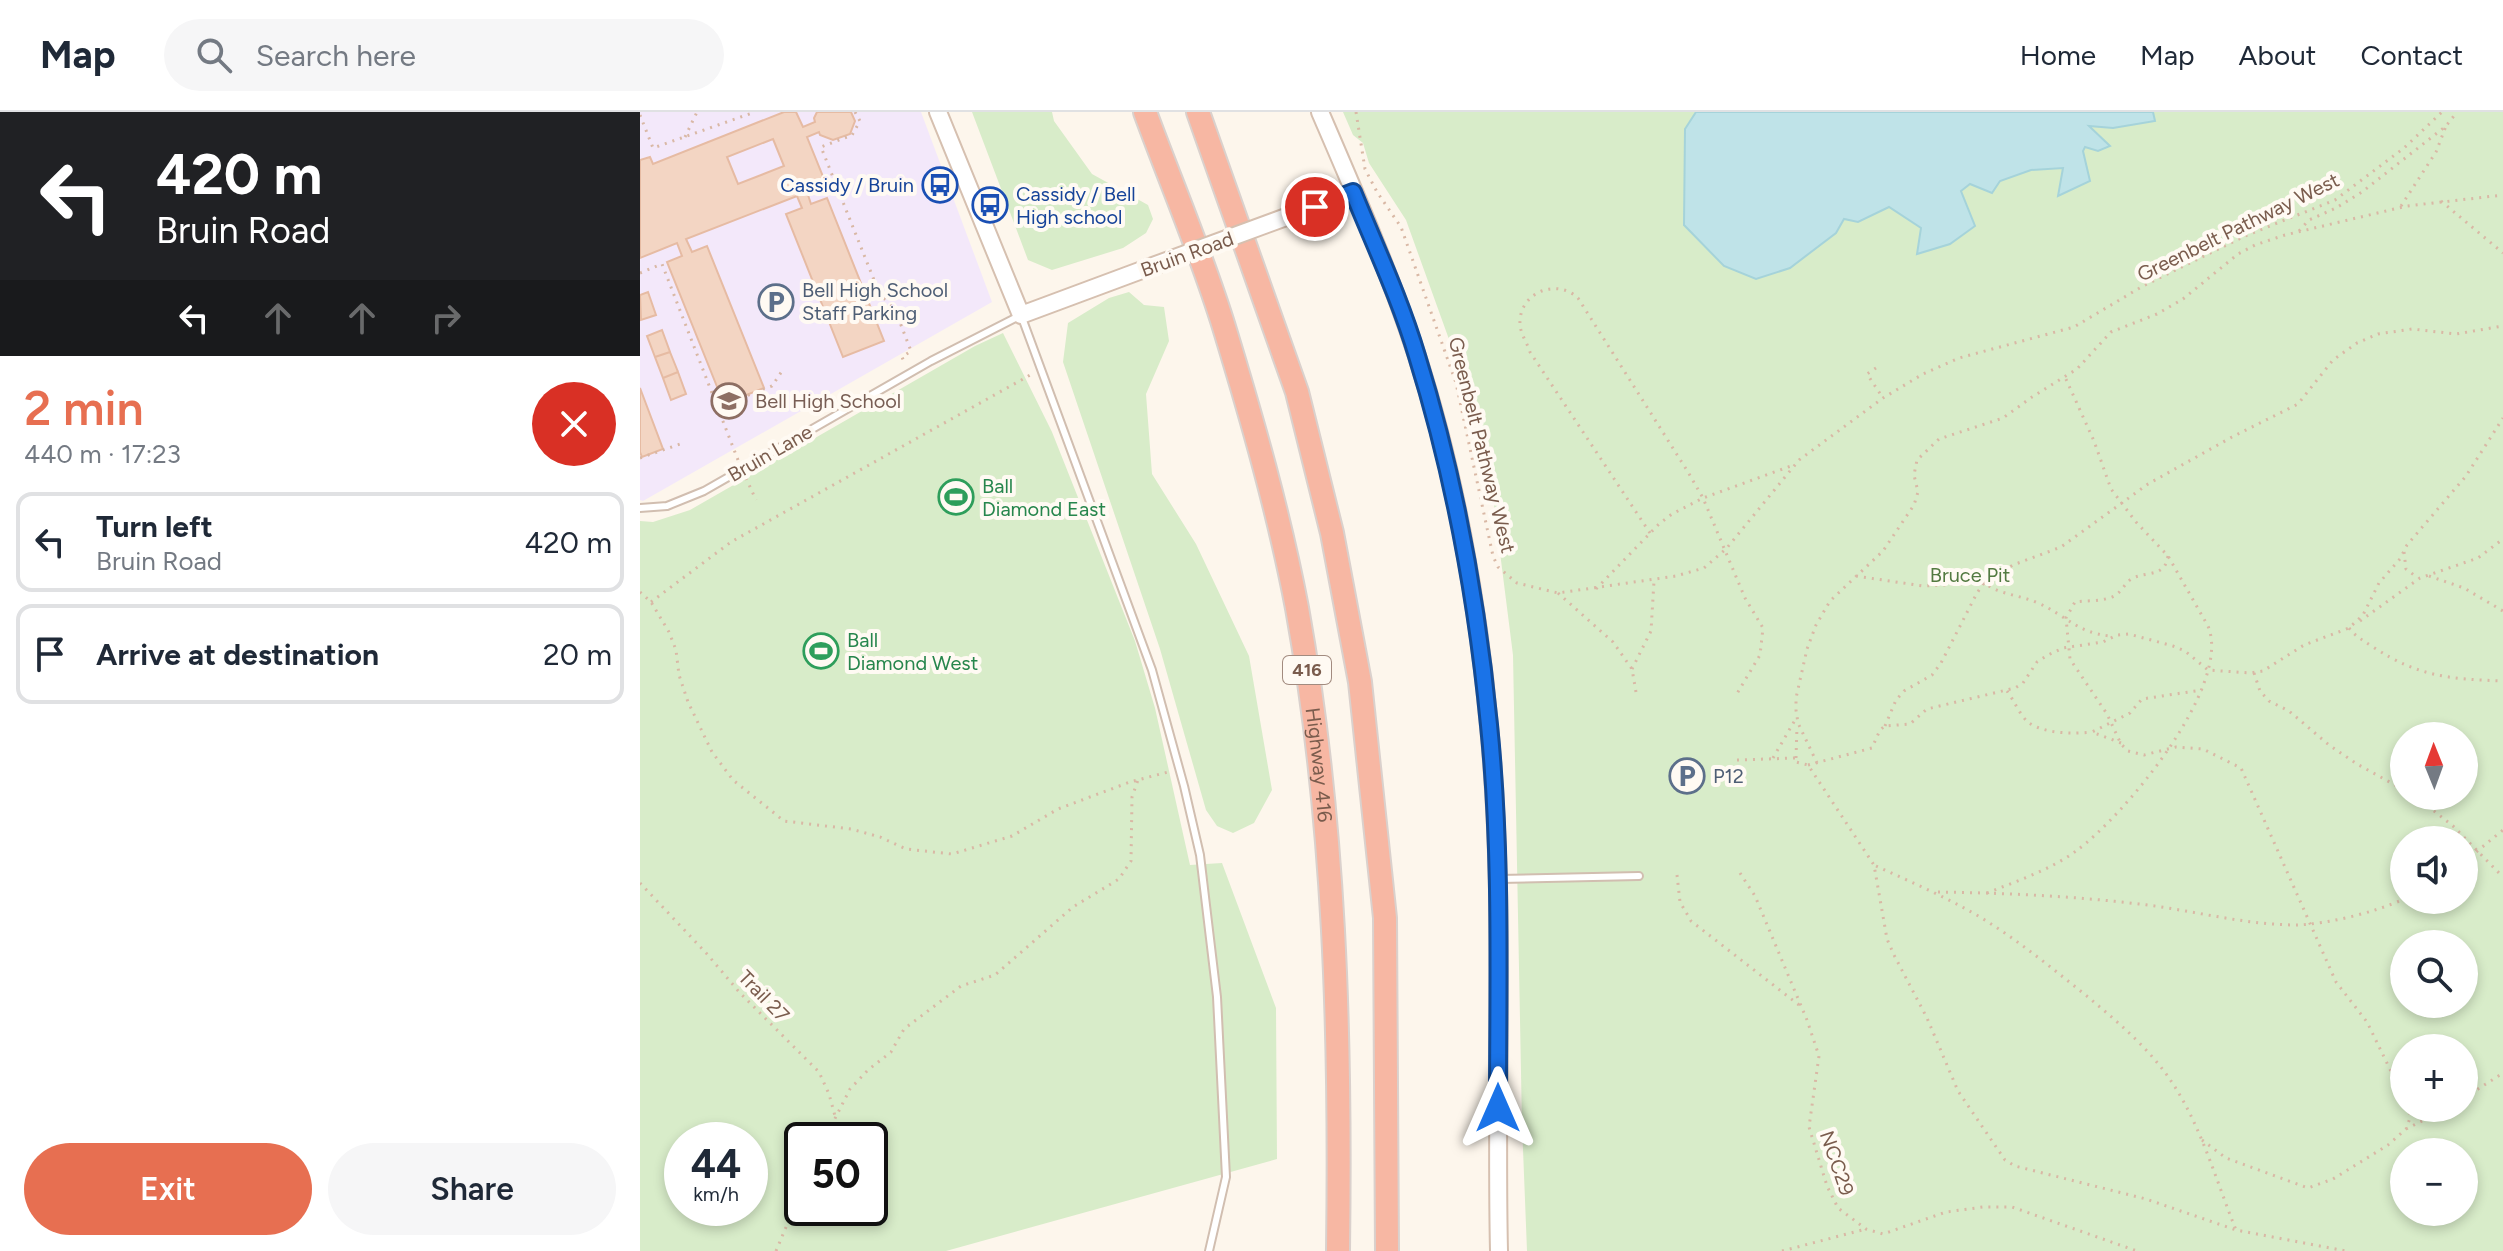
<!DOCTYPE html>
<html lang="en">
<head>
<meta charset="utf-8">
<style>
	:root { --surface:#fff; --page:#f6f6f7; --text:#1f2937; --muted:#747a83; --line:#e0e1e3; --accent:#e76f51 }
	body { margin:0; font-family:Figtree,sans-serif; background:var(--page); color:var(--text); height:100vh; display:flex; flex-direction:column; font-size:30px; white-space:nowrap }
	* { box-sizing:border-box; margin:0 }
	p { font-size:26px; color:var(--muted) }
	.icon { flex:none; width:44px; height:44px; fill:none; stroke:currentColor; stroke-width:2; stroke-linecap:round; stroke-linejoin:round }
	.map { position:relative; flex:1; overflow:hidden }
	.details { display:flex; flex-direction:column; background:var(--surface); width:640px }
	.details>* { flex:none }
	.hud { background:#202124; color:#fff; overflow:hidden }
	.needle { width:52px; rotate:359deg }
	.buttons { position:absolute; left:1750px; top:610px; display:grid; gap:16px }
	.buttons a { display:grid; place-items:center; width:88px; height:88px; border-radius:50%; background:var(--surface); box-shadow:0 4px 12px #0003; font-size:40px }
	.speed { position:absolute; left:24px; top:1010px; display:flex; gap:16px; font-size:40px; font-weight:700; text-align:center }
	.speed>* { display:grid; place-content:center; width:104px; height:104px; border-radius:50%; background:var(--surface); box-shadow:0 4px 12px #0003; line-height:1 }
	.speed small { font-size:20px; font-weight:400 }
	.speed .limit { border:4px solid #111; border-radius:12px; background:#fff; color:#111 }
	.pin { position:absolute; display:grid; place-items:center; width:68px; height:68px; color:#fff; margin:-34px; border:4px solid #fff; border-radius:50%; box-shadow:0 2px 8px #0007 }
	.me { position:absolute; width:88px; margin:-44px; rotate:0deg; stroke-linejoin:round; filter:drop-shadow(0 0 6px #0008) }
	.turn { display:flex; align-items:center; gap:28px; height:168px; padding:0 24px; font-size:36px }
	.turn .icon { width:104px; height:104px; stroke-width:2.5 }
	.turn b { display:block; font-size:56px; line-height:68px }
	.lanes { display:flex; align-items:center; height:76px; padding:0 24px; background:#0003; justify-content:center; gap:40px; direction:ltr }
	.lanes .off { opacity:.35 }
	.round { display:grid; place-items:center; flex:none; width:84px; height:84px; border-radius:42px; background:var(--page) }
	.head { display:flex; align-items:center; justify-content:space-between; height:136px; padding:0 24px }
	h1 { font-size:48px; font-weight:600; line-height:60px; color:var(--accent) }
	.primary-button { display:flex; gap:16px; margin-top:auto; padding:16px 24px }
	.primary-button a { flex:1; height:92px; border-radius:48px; background:var(--accent); color:#fff; font-size:32px; font-weight:600; line-height:92px; text-align:center }
	.primary-button a+a { background:var(--page); color:var(--text) }
	ul { padding:0; list-style:none }
	li { display:flex; align-items:center; gap:24px; height:100px; margin:0 16px 12px; padding:0 8px; border:4px solid var(--line); border-radius:16px }
	li div { flex:1 }
	li b { display:block; font-size:30px }
	li em { font-style:normal }
	header { display:flex; align-items:center; gap:48px; box-sizing:border-box; height:112px; padding:0 40px; background:var(--surface); border-bottom:2px solid var(--line) }
	header strong { font-size:38px }
	nav { display:flex; gap:44px; margin-inline-start:auto; font-size:28px }
	.search { width:560px; height:72px; background:var(--page); display:flex; align-items:center; gap:20px; box-sizing:border-box; padding:0 28px; border-radius:44px; color:var(--muted); font-size:30px }
	main { display:flex; flex:1; min-height:0 }
	.map>svg:first-child { display:block }
</style>
</head>
<body>
<header>
<strong>Map</strong>
<div class="search"><svg class="icon" aria-label="search" viewBox="0 0 24 24"><circle cx="10" cy="10" r="6"/><path d="M15 15l6 6"/></svg>Search here</div>
<nav><a>Home</a><a>Map</a><a>About</a><a>Contact</a></nav>
</header>
<main>
<section class="details">
<div class="hud">
<div class="turn"><svg class="icon" aria-label="left" viewBox="0 0 24 24"><path d="M17 20v-9H6M10 6l-5 5 5 5"/></svg><div><b>420 m</b>Bruin Road</div></div>
<div class="lanes"><svg class="icon" aria-label="left" viewBox="0 0 24 24"><path d="M17 20v-9H6M10 6l-5 5 5 5"/></svg><svg class="icon off" aria-label="ahead" viewBox="0 0 24 24"><path d="M12 20V5M6 11l6-6 6 6"/></svg><svg class="icon off" aria-label="ahead" viewBox="0 0 24 24"><path d="M12 20V5M6 11l6-6 6 6"/></svg><svg class="icon off" aria-label="right" viewBox="0 0 24 24"><path d="M7 20v-9h11M14 6l5 5-5 5"/></svg></div>
</div>
<div class="head"><div><h1>2 min</h1><p>440 m · 17:23</p></div><a class="round" style="background:#d93025;color:#fff"><svg class="icon" aria-label="close" viewBox="0 0 24 24"><path d="M6 6l12 12M18 6L6 18"/></svg></a></div>
<ul>
<li><svg class="icon" aria-label="left" viewBox="0 0 24 24"><path d="M17 20v-9H6M10 6l-5 5 5 5"/></svg><div><b>Turn left</b><p>Bruin Road</p></div><em>420 m</em></li>
<li><svg class="icon" aria-label="arrive" viewBox="0 0 24 24"><path d="M6 21V4h12l-3 4 3 4H6"/></svg><div><b>Arrive at destination</b></div><em>20 m</em></li>
</ul>
<div class="primary-button"><a>Exit</a><a>Share</a></div>
</section>
<div class="map">
<svg width="1863" height="1139" viewBox="0 0 1863 1139">
	<rect width="100%" height="100%" fill="#fdf6ec"/>
	<!-- education -->
	<path fill="#f3e8fa" d="M0 0H281L352 190 3 389 0 388Z"/>
	<!-- green -->
	<path fill="#d8ecc9" fill-rule="evenodd" d="M332 0H412L414 9 452 62 508 93 513 107 506 121 483 136 412 158 388 148Z
		M703 0H1863V1139H887L882 1012 873 543 846 330 766 108 729 51 723 31 713 23ZM1764 624H1824V684H1764ZM1764 728H1824V788H1764ZM1764 832H1824V892H1764ZM1764 936H1824V996H1764ZM1764 1040H1824V1100H1764Z
		M489 180 504 193 524 195 529 229 506 282 512 362 556 432 609 544 632 678 614 711 593 721 577 714 566 698 520 537 423 250 428 211 469 186Z
		M363 221 412 320 495 529 515 596 550 753 582 751 636 896 637 1047 306 1139H0V409L13 410 50 398 335 234ZM42 1028H110V1096H42ZM162 1028H230V1096H162Z"/>
	<!-- water -->
	<path fill="#bfe3e8" stroke="#a5d3da" stroke-width="2" d="M1056 0H1513L1515 9 1473 16 1449 14 1470 34 1458 39 1445 35 1443 39 1450 69 1418 84 1423 56 1391 58 1360 69 1352 81 1330 72 1321 79 1335 114 1310 132 1277 142 1281 116 1249 95 1218 110 1204 107 1196 121 1150 156 1116 167 1084 154 1044 113 1045 17Z"/>
	<!-- building -->
	<path fill="#f3d5c3" stroke="#e6bba3" stroke-width="2" fill-rule="evenodd" d="M144 0H156L163 15 175 10 174 6 177 0H211L215 9 210 22 193 28 180 23 179 20 167 25 186 72 167 80 171 92 187 86 244 229 203 245 146 102 162 96 157 84 46 127 52 140 67 134 124 276 84 292 27 150 42 144 37 131 0 146V48L10 45 13 52ZM133 27 144 54 98 72 87 45Z
		M8 180 16 203 1 208 0 183Z
		M22 218 30 240 15 245 7 224Z
		M30 240 38 260 23 266 15 245Z
		M38 260 46 282 31 288 23 266Z
		M0 276 23 337 2 345 0 340Z"/>
	<g fill="none" stroke-linecap="round" stroke-linejoin="round">
		<defs>
			<path id="lane" d="M0 396 27 394 64 379 291 249 381 203 512 558 544 674 560 743 577 885 586 1065 569 1139
				M859 767 999 764"/>
			<path id="secondary" d="M298 0 381 203 502 158
				M680 0C714 79 749 159 776 241 814 357 838 492 849 614 866 788 855 964 859 1139
				M657 101 713 80"/>
			<g id="highway">
				<path id="s1" d="M505 0C531 71 562 143 584 215 612 307 639 401 657 496 695 708 701 924 698 1139"/>
				<path d="M558 0 657 280 692 421 720 570 745 806 747 1139"/>
			</g>
		</defs>
		<!-- lane casing -->
		<use href="#lane" stroke="#d1beb0" stroke-width="10"/>
		<!-- secondary casing -->
		<use href="#secondary" stroke="#d6c0b0" stroke-width="20"/>
		<!-- highway casing -->
		<use href="#highway" stroke="#dad1cd" stroke-width="26"/>
		<!-- path -->
		<path stroke="#d9b8a5" stroke-width="3" stroke-dasharray="2 6" stroke-linecap="butt" d="M215 0 220 9 212 23 181 35 240 183 254 195 271 239 262 245 265 252
			M716 0 725 57 737 80 761 115 816 271 853 444 858 455 877 471 918 481 1036 464 1064 456 1086 437 1159 348 1243 286 1283 262 1319 246 1434 215 1503 174 1605 124 1695 88 1764 36 1802 0
			M0 3 13 36 115 0
			M45 25 57 0
			M1801 89 1863 141
			M1761 94 1796 40 1806 14
			M1659 119 1669 108 1696 96 1722 80 1806 14 1817 0
			M0 161 22 152 98 348
			M1236 256 1227 262 1243 286
			M78 295 132 274 142 259
			M0 346 43 331
			M106 366 116 388
			M1010 421 890 240C887 230 879 220 880 209 881 180 917 166 938 186L1048 360 1063 386 1105 486 1123 516 1120 543 1095 585
			M1764 440 1766 457 1778 466
			M1528 444C1525 465 1509 459 1493 466 1485 470 1482 480 1474 484 1462 490 1447 488 1435 490L1426 506 1430 547 1467 602 1481 632 1488 639 1504 643 1536 635 1563 637 1601 656 1696 870 1727 910 1764 986
			M1216 464 1283 474 1344 471 1373 453 1421 435 1508 372 1592 325 1658 292 1693 248 1717 231 1738 222 1772 217 1816 222 1863 214
			M1789 464 1824 476 1863 499
			M956 477 1019 412 1032 402 1063 386 1151 354
			M0 480 11 490 29 520 36 538 39 563 48 590 72 640 93 668 144 709 211 717 240 725 266 737 312 742 372 724 418 697 490 670 528 660
			M918 481 973 530 992 557 997 586
			M11 490 91 430 392 262
			M1720 509 1780 466 1838 446 1863 427
			M1709 516C1716 525 1724 529 1733 535 1779 565 1810 567 1863 569
			M992 557 1011 519 1014 469
			M1614 561 1620 579 1629 589 1649 599 1689 633 1717 652 1764 678
			M1367 579C1374 588 1380 604 1389 611 1406 622 1433 622 1452 620
			M1245 614 1256 588 1264 579 1292 563 1301 551 1337 481 1344 471C1361 483 1380 483 1398 491 1427 504 1437 521 1471 524
			M1481 631 1452 620 1490 601 1502 587 1562 578
			M1133 646 1155 608
			M1156 646 1157 614
			M1097 648 1156 646V650L1168 653 1234 753 1247 827 1254 843 1287 906 1318 979 1365 1048 1375 1054 1506 1087 1596 1118 1706 1139
			M1177 651 1158 611 1156 598V586L1167 537 1176 513 1190 489 1243 439 1274 393 1278 380 1274 363 1277 348 1299 327 1363 306 1392 285 1437 257 1471 220 1517 202 1543 187 1598 142 1615 133 1645 123 1767 94 1863 83
			M1168 653 1232 636 1240 618 1245 614 1270 612 1287 597 1375 576 1383 571 1397 550 1408 543 1423 536 1463 530 1477 523 1489 522 1533 534 1545 539 1568 558 1610 561 1623 559 1664 533 1709 516 1723 503 1739 471 1760 447 1767 433 1826 364 1863 306
			M1775 684 1813 714 1863 765
			M1824 750 1863 718
			M1236 754C1271 770 1306 785 1340 805 1378 828 1413 857 1448 885 1479 911 1511 938 1533 972 1561 1014 1577 1071 1596 1118
			M1100 761 1115 784 1167 908 1179 944 1169 1015 1187 1074 1198 1096 1226 1117 1243 1122 1306 1100 1343 1095H1372L1497 1139
			M1037 763 1040 790 1051 809 1159 893
			M0 771 67 842 100 881 179 960 189 982 195 1004
			M1298 780C1365 781 1432 784 1499 792 1552 798 1604 813 1657 813 1688 812 1736 800 1764 787
			M1347 781C1377 769 1410 758 1436 739 1483 705 1593 574 1568 514L1528 444 1496 410 1471 377 1454 329 1425 265
			M1824 986 1863 961
			M1766 1017 1808 996
			M184 1028 210 977 228 958 251 940 264 917 321 874 355 863 433 795 479 767 491 749 492 685 498 668
			M1562 1028 1586 1046 1668 1076 1693 1067 1748 1033 1766 1017 1770 1006 1769 996
			M136 1139 162 1077
			M1142 1139 1226 1117"/>
		<!-- lane -->
		<use href="#lane" stroke="#fff" stroke-width="6"/>
		<!-- secondary -->
		<use href="#secondary" stroke="#fff" stroke-width="16"/>
		<!-- highway -->
		<use href="#highway" stroke="#f7b7a3" stroke-width="22"/>
		<defs>
			<path id="secondary-bridge" d="M502 158 657 101"/>
		</defs>
		<!-- secondary-bridge casing -->
		<use href="#secondary-bridge" stroke="#d6c0b0" stroke-width="20" stroke-linecap="butt"/>
		<!-- secondary-bridge -->
		<use href="#secondary-bridge" stroke="#fff" stroke-width="16"/>
	</g>
	<g fill="none" stroke-linecap="round" stroke-linejoin="round">
		<defs>
			<path id="route" d="M675 95 713 80C735 134 760 187 777 244 814 363 837 489 849 613 862 740 858 868 858 996"/>
		</defs>
		<!-- route casing -->
		<use href="#route" stroke="#114b97" stroke-width="20"/>
		<!-- route -->
		<use href="#route" stroke="#1a73e8" stroke-width="14"/>
	</g>
	<!-- icons -->
	<defs>
		<symbol id="bus-ring" viewBox="-11 -11 22 22"><circle r="9.5" fill="#fffaf3" stroke="#1a4fb4" stroke-width="1.5"/><path d="M-5-6H5V4H4V6H2V4H-2V6H-4V4H-5ZM-3.5-4V0h7V-4ZM-3.5 1.2v1.5H-2V1.2ZM2 1.2v1.5H3.5V1.2Z" fill="#1a4fb4"/></symbol>
		<symbol id="parking-ring" viewBox="-11 -11 22 22"><circle r="9.5" fill="#fffaf3" stroke="#5c6f8a" stroke-width="1.5"/><path d="M-3.5-5.5H1a3.5 3.5 0 0 1 0 7H-1V5.5H-3.5ZM-1-3.4V-.6H.8a1.4 1.4 0 0 0 0-2.8Z" fill="#5c6f8a"/></symbol>
		<symbol id="school-ring" viewBox="-11 -11 22 22"><circle r="9.5" fill="#fffaf3" stroke="#8d6e63" stroke-width="1.5"/><path d="M0-5L7-2L0 1L-7-2ZM-4 1L0 2.5L4 1V4Q0 6-4 4Z" fill="#8d6e63"/></symbol>
		<symbol id="stadium-ring" viewBox="-11 -11 22 22"><circle r="9.5" fill="#fffaf3" stroke="#2e9e5b" stroke-width="1.5"/><path d="M0-5a6.5 5 0 1 0 0 10a6.5 5 0 1 0 0-10ZM-3.5-1.8h7v3.6h-7Z" fill="#2e9e5b"/></symbol>
	</defs>
	<g fill-rule="evenodd">
		<use href="#bus-ring" x="280" y="53" width="40" height="40"/>
		<use href="#bus-ring" x="330" y="73" width="40" height="40"/>
		<use href="#parking-ring" x="116" y="170" width="40" height="40"/>
		<use href="#school-ring" x="69" y="269" width="40" height="40"/>
		<use href="#stadium-ring" x="296" y="365" width="40" height="40"/>
		<use href="#stadium-ring" x="161" y="519" width="40" height="40"/>
		<use href="#parking-ring" x="1027" y="644" width="40" height="40"/>
	</g>
	<g text-anchor="middle" stroke-width="8" stroke-linejoin="round" paint-order="stroke">
		<!-- shield labels -->
		<rect fill="#fffaf3" stroke="#a28b7f" stroke-width="2" x="643" y="544" width="48" height="28" rx="6"/>
		<g font-size="18" font-weight="bold" fill="#7a5c4d">
			<text x="667" y="564">416</text>
		</g>
		<!-- transit labels -->
		<g font-size="20" fill="#164399" stroke="#fffaf3" text-anchor="end">
			<text x="274" y="80">Cassidy / Bruin</text>
			<text x="376" y="89" text-anchor="start">Cassidy / Bell<tspan x="376" dy="23">High school</tspan></text>
		</g>
		<!-- street labels -->
		<g font-size="20" fill="#7a5c4d" stroke="#fffaf3">
			<text transform="translate(1598 115) rotate(-26)" y="7">Greenbelt Pathway West</text>
			<text transform="translate(547 142) rotate(-20)" y="7">Bruin Road</text>
			<text transform="translate(842 333) rotate(76)" y="7">Greenbelt Pathway West</text>
			<text transform="translate(130 341) rotate(-30)" y="7">Bruin Lane</text>
			<text dy="7" stroke="none"><textPath href="#s1" startOffset="678">Highway 416</textPath></text>
			<text transform="translate(124 884) rotate(46)" y="7">Trail 27</text>
			<text transform="translate(1197 1051) rotate(71)" y="7">NCC29</text>
		</g>
		<!-- service labels -->
		<g font-size="20" fill="#4e5e75" stroke="#fffaf3" text-anchor="start">
			<text x="162" y="185">Bell High School<tspan x="162" dy="23">Staff Parking</tspan></text>
			<text x="1073" y="671">P12</text>
		</g>
		<!-- education labels -->
		<g font-size="20" fill="#785e54" stroke="#fffaf3" text-anchor="start">
			<text x="115" y="296">Bell High School</text>
		</g>
		<!-- leisure labels -->
		<g font-size="20" fill="#27864d" stroke="#fffaf3" text-anchor="start">
			<text x="342" y="381">Ball<tspan x="342" dy="23">Diamond East</tspan></text>
			<text x="207" y="535">Ball<tspan x="207" dy="23">Diamond West</tspan></text>
		</g>
		<!-- park labels -->
		<g font-size="20" fill="#537a41" stroke="#fffaf3">
			<text x="1330" y="470">Bruce Pit</text>
		</g>
	</g>
</svg>
<div class="buttons">
<a><svg class="needle" viewBox="-14 -14 28 28"><path d="M0-13l5 13h-10z" fill="#e53935"/><path d="M0 13l5-13h-10z" fill="#747a83"/></svg></a>
<a><svg class="icon" aria-label="sound" viewBox="0 0 24 24"><path d="M4 9h4l5-4v14l-5-4H4zM17 9q2 3 0 6"/></svg></a>
<a><svg class="icon" aria-label="search" viewBox="0 0 24 24"><circle cx="10" cy="10" r="6"/><path d="M15 15l6 6"/></svg></a>
<a>+</a>
<a>−</a>
</div>
<div class="speed"><div>44<small>km/h</small></div><div class="limit">50</div></div>
<div class="pin" style="left:675px;top:95px;background:#d93025"><svg class="icon" aria-label="arrive" viewBox="0 0 24 24"><path d="M6 21V4h12l-3 4 3 4H6"/></svg></div>
<svg class="me" style="left:858px;top:996px" viewBox="-20 -20 40 40"><path d="M0-17L14 15 0 8-14 15z" fill="#1a73e8" stroke="#fff" stroke-width="4"/></svg>
</div>
</main>
</body>
</html>
